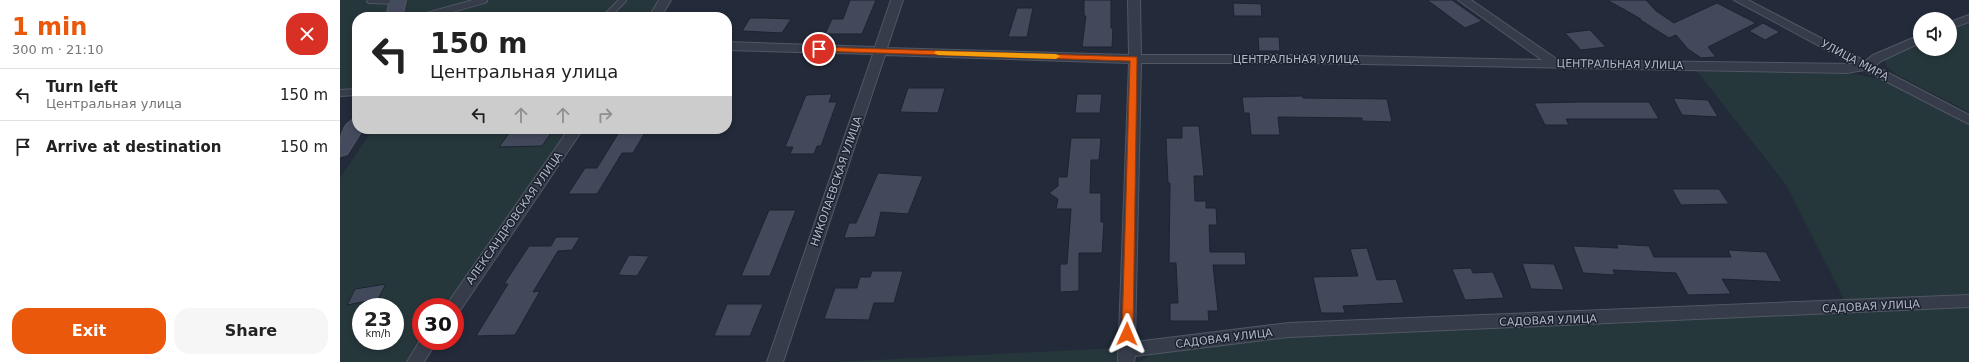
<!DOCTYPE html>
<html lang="en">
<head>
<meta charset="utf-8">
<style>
	:root { --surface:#fff; --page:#f6f6f6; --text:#222; --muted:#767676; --line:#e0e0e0; --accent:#ea580c }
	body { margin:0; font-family:"DejaVu Sans",sans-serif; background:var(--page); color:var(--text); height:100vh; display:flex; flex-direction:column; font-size:15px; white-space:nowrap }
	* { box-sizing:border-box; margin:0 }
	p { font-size:13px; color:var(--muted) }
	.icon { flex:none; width:22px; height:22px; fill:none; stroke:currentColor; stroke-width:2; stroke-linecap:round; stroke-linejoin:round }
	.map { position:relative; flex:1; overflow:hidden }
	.drawer { display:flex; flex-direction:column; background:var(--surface); width:340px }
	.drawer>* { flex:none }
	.top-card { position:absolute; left:12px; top:12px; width:380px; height:122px; border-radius:16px; box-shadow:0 2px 6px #0003; background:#fff; color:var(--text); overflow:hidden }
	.buttons { position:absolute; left:1573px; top:12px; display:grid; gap:8px }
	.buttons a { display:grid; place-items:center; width:44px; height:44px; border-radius:50%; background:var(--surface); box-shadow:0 2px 6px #0003; font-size:20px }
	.speed { position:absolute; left:12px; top:298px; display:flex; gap:8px; font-size:20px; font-weight:700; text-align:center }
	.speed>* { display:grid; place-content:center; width:52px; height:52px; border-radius:50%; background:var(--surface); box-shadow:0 2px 6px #0003; line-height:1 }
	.speed small { font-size:10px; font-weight:400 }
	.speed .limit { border:6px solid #d22; background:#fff; color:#111 }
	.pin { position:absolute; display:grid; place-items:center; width:34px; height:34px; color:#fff; margin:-17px; border:2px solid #fff; border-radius:50%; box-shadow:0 1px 4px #0007 }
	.me { position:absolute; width:44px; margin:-22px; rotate:1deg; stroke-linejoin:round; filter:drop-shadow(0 0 3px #0008) }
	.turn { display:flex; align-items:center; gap:14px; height:84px; padding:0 12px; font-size:18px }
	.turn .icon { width:52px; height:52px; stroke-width:2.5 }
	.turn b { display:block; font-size:28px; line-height:34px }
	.lanes { display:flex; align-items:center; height:38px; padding:0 12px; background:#0003; justify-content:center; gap:20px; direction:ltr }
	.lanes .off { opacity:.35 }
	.round { display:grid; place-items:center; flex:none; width:42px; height:42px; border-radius:16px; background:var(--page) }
	.headline { display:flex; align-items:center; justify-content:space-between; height:68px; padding:0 12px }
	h1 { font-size:24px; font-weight:800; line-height:30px; color:var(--accent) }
	.cta { display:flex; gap:8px; margin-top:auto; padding:8px 12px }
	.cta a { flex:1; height:46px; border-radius:16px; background:var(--accent); color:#fff; font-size:16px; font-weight:800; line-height:46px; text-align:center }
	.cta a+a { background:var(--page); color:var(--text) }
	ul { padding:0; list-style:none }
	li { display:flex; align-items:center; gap:12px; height:52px; padding:0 12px; border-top:1px solid var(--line) }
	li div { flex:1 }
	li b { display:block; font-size:15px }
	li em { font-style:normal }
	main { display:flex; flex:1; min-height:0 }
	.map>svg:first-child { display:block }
</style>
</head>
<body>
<main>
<section class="drawer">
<div class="headline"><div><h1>1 min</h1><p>300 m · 21:10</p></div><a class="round" style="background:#d93025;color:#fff"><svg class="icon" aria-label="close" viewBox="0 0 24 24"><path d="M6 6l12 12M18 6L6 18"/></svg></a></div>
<ul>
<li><svg class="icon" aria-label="left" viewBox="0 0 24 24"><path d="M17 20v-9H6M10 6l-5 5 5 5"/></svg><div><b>Turn left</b><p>Центральная улица</p></div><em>150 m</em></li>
<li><svg class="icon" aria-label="arrive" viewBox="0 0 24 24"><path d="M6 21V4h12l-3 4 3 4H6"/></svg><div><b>Arrive at destination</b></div><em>150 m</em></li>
</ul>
<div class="cta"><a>Exit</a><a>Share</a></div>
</section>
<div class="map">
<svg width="1629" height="362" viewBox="0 0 1629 362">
	<rect width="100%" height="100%" fill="#232a39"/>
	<!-- green -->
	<path fill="#26373b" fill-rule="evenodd" d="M0 0H321L310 17H17V89L0 90Z
		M1629 23V112L1557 75 1546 66 1545 60 1580 45V49H1610V31Z
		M1357 71 1515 74 1543 80 1629 125V296L1506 303 1447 186Z
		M33 129H233L107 307H81V341L68 362H0V178ZM21 307H55V341H21Z
		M1629 307V362H799L812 354 951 337Z
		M779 348V362H494Z"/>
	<!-- building -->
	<path fill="#42495b" stroke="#1d2330" d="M510 0H536L522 34H485L492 19H503Z
		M744 0H771V28H773L772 47H742L746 16H744Z
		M1087 0H1112L1142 21 1125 28Z
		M1267 0H1306L1316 11 1334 23 1377 3 1416 23 1368 47 1376 57 1361 58 1348 49 1336 35 1329 38 1299 19H1301Z
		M893 3 921 4 922 16H894Z
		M677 8H693L687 37H668Z
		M410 18H425L451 19 442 33 402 31Z
		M1423 23 1440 32 1425 40 1409 31Z
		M1250 30 1266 47 1241 50 1225 33Z
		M918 37H939L940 51H919Z
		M568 88H605L598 113 560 112Z
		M492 94 489 102H497L481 146H477L474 154H450L453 147H445L466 95Z
		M737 94H762L760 113H735Z
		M963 96V98L1047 99 1052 122 1022 121V118L938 117 940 135H911L909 113H904L902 97Z
		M1333 98 1368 100 1378 117 1342 115Z
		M1241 102H1309L1319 119H1226L1229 125H1205L1194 103Z
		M842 126H859L864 176H854L855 201H866V208H876L877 225H869L870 252H905L906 265H873L878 311H868L869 321H830V303H838L836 263H829L830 183H828L826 138H842Z
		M172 129H214L202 146 159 147Z
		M281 129H307L293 153H282L257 194H228L245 168H257Z
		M731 138H761L759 160H751L750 193H761V222H764L762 253H739V291L720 292V264H727L731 209H716L718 199 709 193 718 186V177H727Z
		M538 173 583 176 568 214 541 212 535 237 504 238 509 223H516Z
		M1332 189H1379L1389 204 1341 205Z
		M429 210H456L430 276H401Z
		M216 237H240L232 250 218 251 193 292 200 291 175 335 136 336 168 284H164L189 246H211Z
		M1276 244 1309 246 1314 257H1391L1388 250 1426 252 1442 282 1382 279 1391 294 1348 295 1336 273 1273 270 1275 275 1243 273 1233 246 1278 248Z
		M1027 248 1037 280 1056 279 1064 303 1003 306 1005 313H981L973 277 1018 276 1010 249Z
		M289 255 309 256 297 276 278 275Z
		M1182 263 1214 264 1224 290 1191 289Z
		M1131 268 1133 273 1153 272 1164 298 1125 300 1112 269Z
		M532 271H563L554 303H534L529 320 484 319 495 288H517L520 277H530Z
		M46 284 38 299 7 305 15 289Z
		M387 304H423L410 336H374Z"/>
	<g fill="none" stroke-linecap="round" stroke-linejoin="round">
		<defs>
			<path id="lane" d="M30 0 58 1
				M83 17 144 0
				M266 17 283 0
				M0 93 17 92"/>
			<path id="street" d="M319 0H331L321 17H309Z
				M551 0H563L547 48 789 55 788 0H800L801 55H968L1202 60 1118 0H1131L1218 60 1513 64 1394 0H1408L1525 61 1533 55 1580 35V43L1541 61 1535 66 1629 115V124L1524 70 1507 73 968 63H801L795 342 949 323 1629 295V307L949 337 795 356 794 362H778L789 63 545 55 443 362H427L533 54 387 50V42L535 47Z
				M1629 15V22L1610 29V22Z
				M229 129H243L119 312 115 313V307H105Z
				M81 339V341H97L84 362H67Z"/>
			<path id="secondary" d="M50 0H66L62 17H46Z
				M17 118V129H23L7 154 0 156C0 141 0 123 17 118Z"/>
		</defs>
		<!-- lane casing -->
		<use href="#lane" stroke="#515764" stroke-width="8"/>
		<!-- street casing -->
		<use href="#street" stroke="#515764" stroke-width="2"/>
		<!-- secondary casing -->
		<use href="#secondary" stroke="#515764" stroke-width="2"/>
		<!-- lane -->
		<use href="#lane" stroke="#363c4a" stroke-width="6"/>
		<!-- street -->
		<use href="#street" fill="#363c4a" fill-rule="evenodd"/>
		<!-- secondary -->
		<use href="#secondary" fill="#444b5c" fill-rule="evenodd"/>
	</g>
	<!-- route -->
	<path fill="#ea580c" stroke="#983908" d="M476 47 797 57 793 334 791 337H784L782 334 790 61 479 51H476Z"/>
	<!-- slow -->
	<path fill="#f59e0b" d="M596 51 716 54 720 56 716 59 598 55 594 53Z"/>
	<g text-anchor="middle" stroke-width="3" stroke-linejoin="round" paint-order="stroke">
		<!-- street labels -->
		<g font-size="11" fill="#b1b7c6" stroke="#1b212e">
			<text x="956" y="63">ЦЕНТРАЛЬНАЯ УЛИЦА</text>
			<text transform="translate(1515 60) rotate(28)" y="4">УЛИЦА МИРА</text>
			<text transform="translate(1280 64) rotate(1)" y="4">ЦЕНТРАЛЬНАЯ УЛИЦА</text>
			<text transform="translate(496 181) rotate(-71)" y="4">НИКОЛАЕВСКАЯ УЛИЦА</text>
			<text transform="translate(174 218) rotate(-55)" y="4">АЛЕКСАНДРОВСКАЯ УЛИЦА</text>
			<text transform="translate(1531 306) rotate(-3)" y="4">САДОВАЯ УЛИЦА</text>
			<text transform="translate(1208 320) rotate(-2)" y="4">САДОВАЯ УЛИЦА</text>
			<text transform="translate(884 338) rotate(-7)" y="4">САДОВАЯ УЛИЦА</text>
		</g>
	</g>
</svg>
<div class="buttons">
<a><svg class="icon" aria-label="sound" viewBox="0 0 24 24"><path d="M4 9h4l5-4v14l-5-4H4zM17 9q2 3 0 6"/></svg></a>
</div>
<div class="speed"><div>23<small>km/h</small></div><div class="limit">30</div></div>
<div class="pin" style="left:479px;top:49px;background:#d93025"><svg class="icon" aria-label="arrive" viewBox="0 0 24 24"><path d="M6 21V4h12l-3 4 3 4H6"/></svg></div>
<svg class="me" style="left:787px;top:334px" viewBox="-20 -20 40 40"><path d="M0-17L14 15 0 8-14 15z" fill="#ea580c" stroke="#fff" stroke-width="4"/></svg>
<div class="top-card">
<div class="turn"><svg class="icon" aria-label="left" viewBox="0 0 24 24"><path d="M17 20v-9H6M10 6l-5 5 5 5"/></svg><div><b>150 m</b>Центральная улица</div></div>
<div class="lanes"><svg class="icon" aria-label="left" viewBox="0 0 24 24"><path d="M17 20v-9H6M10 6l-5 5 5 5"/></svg><svg class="icon off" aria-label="ahead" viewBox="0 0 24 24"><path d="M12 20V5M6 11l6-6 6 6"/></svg><svg class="icon off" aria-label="ahead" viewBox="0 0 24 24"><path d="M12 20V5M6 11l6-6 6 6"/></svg><svg class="icon off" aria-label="right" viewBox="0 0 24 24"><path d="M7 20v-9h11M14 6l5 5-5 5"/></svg></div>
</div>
</div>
</main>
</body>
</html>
